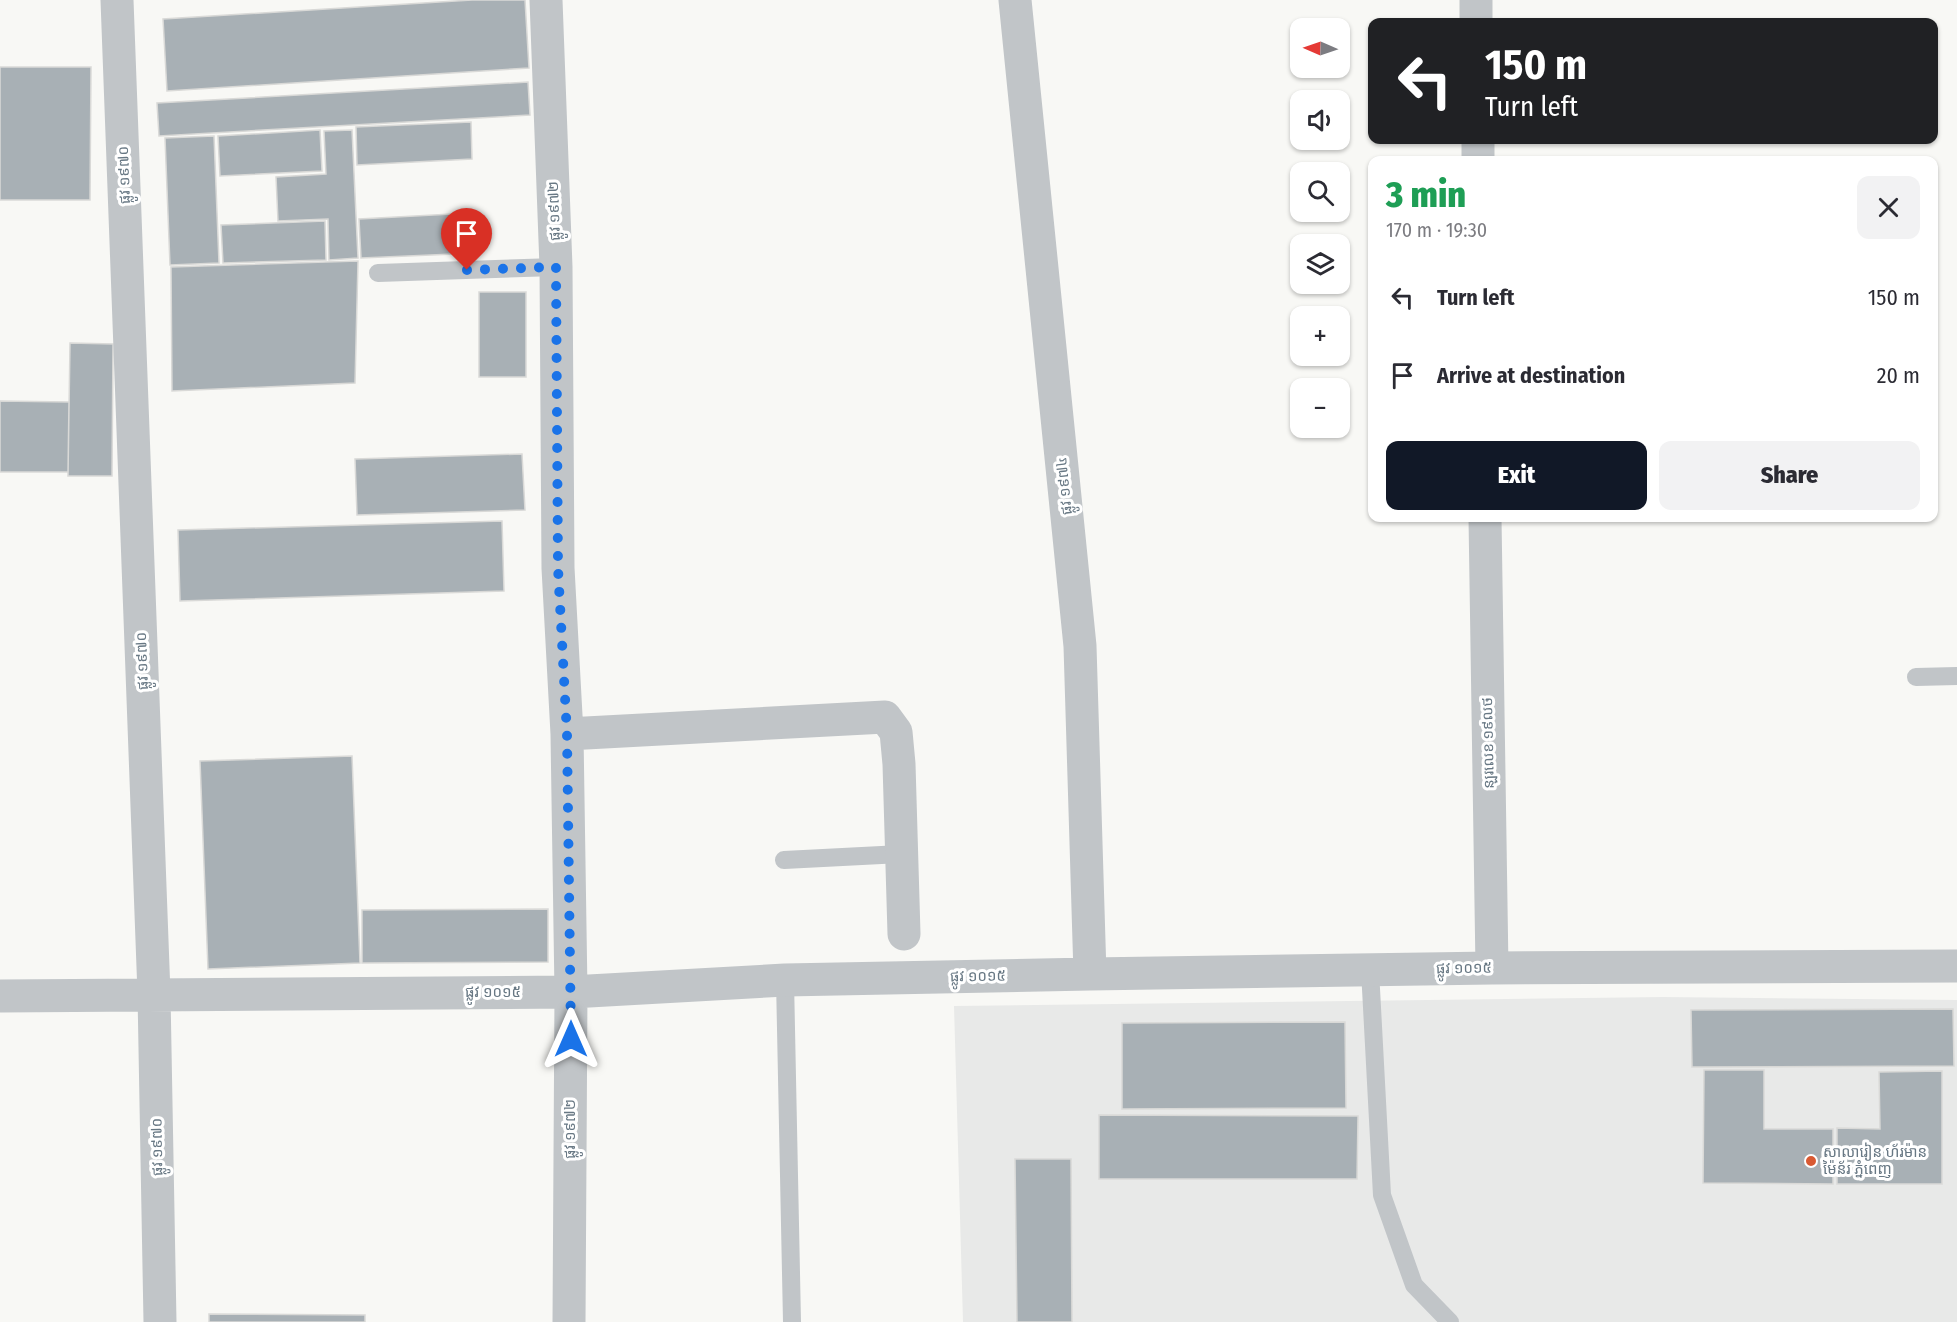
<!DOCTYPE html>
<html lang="en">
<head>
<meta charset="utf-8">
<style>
	:root { --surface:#fff; --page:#f2f2f3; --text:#2b2b33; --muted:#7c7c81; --accent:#111827 }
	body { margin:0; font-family:"Fira Sans Condensed","Noto Sans Khmer",sans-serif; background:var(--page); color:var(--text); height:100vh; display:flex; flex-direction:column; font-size:22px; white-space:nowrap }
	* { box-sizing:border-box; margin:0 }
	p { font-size:20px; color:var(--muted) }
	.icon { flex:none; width:33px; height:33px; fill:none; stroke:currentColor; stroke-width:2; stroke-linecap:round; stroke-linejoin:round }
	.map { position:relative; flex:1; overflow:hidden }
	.sheet { position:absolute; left:1368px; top:156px; width:570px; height:366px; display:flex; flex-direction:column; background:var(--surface); border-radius:12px; box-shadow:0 2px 4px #0004 }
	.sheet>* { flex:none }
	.top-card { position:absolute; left:1368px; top:18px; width:570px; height:126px; border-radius:12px; box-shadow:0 2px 4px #0004; background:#202124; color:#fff; overflow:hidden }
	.needle { width:39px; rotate:272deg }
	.fabs { position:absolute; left:1290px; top:18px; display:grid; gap:12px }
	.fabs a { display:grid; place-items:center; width:60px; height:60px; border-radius:12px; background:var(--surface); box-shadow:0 2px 4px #0004; font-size:30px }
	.pin { position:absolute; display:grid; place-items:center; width:51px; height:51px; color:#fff; margin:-62px -26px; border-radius:50% 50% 50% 0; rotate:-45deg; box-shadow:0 0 6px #0007 }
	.pin .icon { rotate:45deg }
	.me { position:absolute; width:66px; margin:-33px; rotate:0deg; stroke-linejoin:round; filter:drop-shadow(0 0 4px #0008) }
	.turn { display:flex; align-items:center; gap:21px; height:126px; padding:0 18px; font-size:27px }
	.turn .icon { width:78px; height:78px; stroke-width:2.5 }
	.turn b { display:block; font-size:42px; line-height:51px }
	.round { display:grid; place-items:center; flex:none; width:63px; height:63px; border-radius:12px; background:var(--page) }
	.overview { display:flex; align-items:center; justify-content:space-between; height:102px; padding:0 18px }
	h1 { font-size:36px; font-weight:800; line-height:45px; color:#1e9e55 }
	.cta { display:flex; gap:12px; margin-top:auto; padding:12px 18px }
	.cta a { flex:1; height:69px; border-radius:12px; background:var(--accent); color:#fff; font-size:24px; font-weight:800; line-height:69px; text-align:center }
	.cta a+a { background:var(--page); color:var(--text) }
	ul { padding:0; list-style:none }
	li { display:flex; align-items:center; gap:18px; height:78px; padding:0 18px }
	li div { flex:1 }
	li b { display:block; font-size:22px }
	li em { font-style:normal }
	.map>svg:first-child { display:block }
</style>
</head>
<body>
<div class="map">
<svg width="1957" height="1322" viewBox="0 0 1957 1322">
	<rect width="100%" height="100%" fill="#f8f8f5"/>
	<!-- built -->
	<path fill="#e8e9e8" d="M1663 997 1957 1000V1322H963L954 1006Z"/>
	<!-- building -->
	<path fill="#a8b0b5" stroke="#d9d9d7" stroke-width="1.5" d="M472 0H525L529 68 167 91 163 19Z
		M0 67H91L90 200H0Z
		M528 82 530 115 159 136 157 103Z
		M471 122 472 159 357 165 356 127Z
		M320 130 322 171 220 176 218 136Z
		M352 130 358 258 329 260 328 219 278 221 276 177 326 174 324 131Z
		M214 136 219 263 170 265 165 138Z
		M452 214 454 254 361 258 359 219Z
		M325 221 326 260 223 263 221 225Z
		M358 261 355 383 172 391 171 267Z
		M479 292H526V377H479Z
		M70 343 113 344 112 476H68Z
		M0 401 69 402 68 472H0Z
		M522 454 525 510 357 515 355 459Z
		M502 521 504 591 180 601 178 530Z
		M352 756 360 963 208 969 200 761Z
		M548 909V962L362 963V910Z
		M1953 1009 1954 1066 1692 1067 1691 1010Z
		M1345 1022 1346 1108 1122 1109V1023Z
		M1704 1070H1764V1129H1833V1184L1703 1183Z
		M1942 1071V1184H1837V1128L1880 1129 1879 1072Z
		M1099 1115 1358 1116 1357 1179H1099Z
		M1015 1159H1071L1072 1322H1017Z
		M209 1314 365 1315V1322H209Z"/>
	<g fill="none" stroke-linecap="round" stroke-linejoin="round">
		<!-- lane -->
		<path stroke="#c1c5c8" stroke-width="18" d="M378 273 556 267
			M1916 677 1957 676
			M784 860 901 854
			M1370 970 1382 1195 1414 1285 1450 1322
			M785 980 792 1322"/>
		<!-- street -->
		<path stroke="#c1c5c8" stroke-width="33" d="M117 0 154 994 160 1322
			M546 0 556 267 558 568 567 734 571 992 569 1322
			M1015 0 1080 646 1090 974
			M1476 0V22
			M1478 140V160
			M1485 518 1492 968
			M567 734 885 717 896 732 899 764 904 934
			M0 996 571 992 785 980 1090 974 1492 968 1957 966"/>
	</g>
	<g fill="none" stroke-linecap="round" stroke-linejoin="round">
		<!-- route -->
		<path stroke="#1a73e8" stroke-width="10" stroke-dasharray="0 18" d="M467 270 556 267 558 568 567 734 571 1039"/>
	</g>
	<!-- markers -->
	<circle fill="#d95a33" stroke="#fff" stroke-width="2" cx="1811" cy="1161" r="6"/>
	<g text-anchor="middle" stroke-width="6" stroke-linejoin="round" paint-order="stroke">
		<!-- street labels -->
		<g font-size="15" fill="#687884" stroke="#fff">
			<text transform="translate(124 175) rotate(-92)" y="5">ផ្លូវ ១៩៧០</text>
			<text transform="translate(554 211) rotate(-92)" y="5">ផ្លូវ ១៩៧២</text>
			<text transform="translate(1064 486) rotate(-96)" y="5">ផ្លូវ ១៩៧៤</text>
			<text transform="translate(142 661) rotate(-92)" y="5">ផ្លូវ ១៩៧០</text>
			<text transform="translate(1488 743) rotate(-91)" y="5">ន្ឡរលេខ ១៩លថ</text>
			<text transform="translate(1464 968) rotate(-1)" y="5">ផ្លូវ ១០១៥</text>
			<text transform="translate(978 976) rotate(-1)" y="5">ផ្លូវ ១០១៥</text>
			<text x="493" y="997">ផ្លូវ ១០១៥</text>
			<text transform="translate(570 1129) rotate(-90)" y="5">ផ្លូវ ១៩៧២</text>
			<text transform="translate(157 1147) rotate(-91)" y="5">ផ្លូវ ១៩៧០</text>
		</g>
		<!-- poi labels -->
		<g font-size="15" fill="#687884" stroke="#fff" text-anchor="start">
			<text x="1823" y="1157">សាលារៀន ហ័រម៉ាន<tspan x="1823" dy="17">ម៉ៃន័រ ភ្នំពេញ</tspan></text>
		</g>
	</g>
</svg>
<div class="fabs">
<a><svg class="needle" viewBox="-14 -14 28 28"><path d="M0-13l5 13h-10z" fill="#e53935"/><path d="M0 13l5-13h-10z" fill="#7c7c81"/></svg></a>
<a><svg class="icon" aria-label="sound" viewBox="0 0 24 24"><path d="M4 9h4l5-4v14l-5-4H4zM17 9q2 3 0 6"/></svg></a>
<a><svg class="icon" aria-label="search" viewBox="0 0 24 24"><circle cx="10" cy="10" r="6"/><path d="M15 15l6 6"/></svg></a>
<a><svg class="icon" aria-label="layers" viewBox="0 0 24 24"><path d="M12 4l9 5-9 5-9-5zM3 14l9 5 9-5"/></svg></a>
<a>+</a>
<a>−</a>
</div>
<div class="pin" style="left:467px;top:270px;background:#d93025"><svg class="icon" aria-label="arrive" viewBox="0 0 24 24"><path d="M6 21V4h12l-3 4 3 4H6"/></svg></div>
<svg class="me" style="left:571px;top:1039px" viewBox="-20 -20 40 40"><path d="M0-17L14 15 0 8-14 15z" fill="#1a73e8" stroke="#fff" stroke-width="4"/></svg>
<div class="top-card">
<div class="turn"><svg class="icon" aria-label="left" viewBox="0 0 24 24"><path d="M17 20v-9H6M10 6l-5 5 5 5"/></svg><div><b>150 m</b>Turn left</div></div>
</div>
<section class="sheet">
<div class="overview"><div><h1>3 min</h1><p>170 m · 19:30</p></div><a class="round"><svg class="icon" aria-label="close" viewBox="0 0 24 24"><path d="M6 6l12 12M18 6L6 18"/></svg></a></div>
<ul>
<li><svg class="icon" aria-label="left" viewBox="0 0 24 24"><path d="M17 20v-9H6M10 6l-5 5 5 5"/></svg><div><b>Turn left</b></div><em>150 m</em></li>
<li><svg class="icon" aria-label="arrive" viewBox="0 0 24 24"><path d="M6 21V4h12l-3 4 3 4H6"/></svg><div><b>Arrive at destination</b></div><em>20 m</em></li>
</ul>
<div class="cta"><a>Exit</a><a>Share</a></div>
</section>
</div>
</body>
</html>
